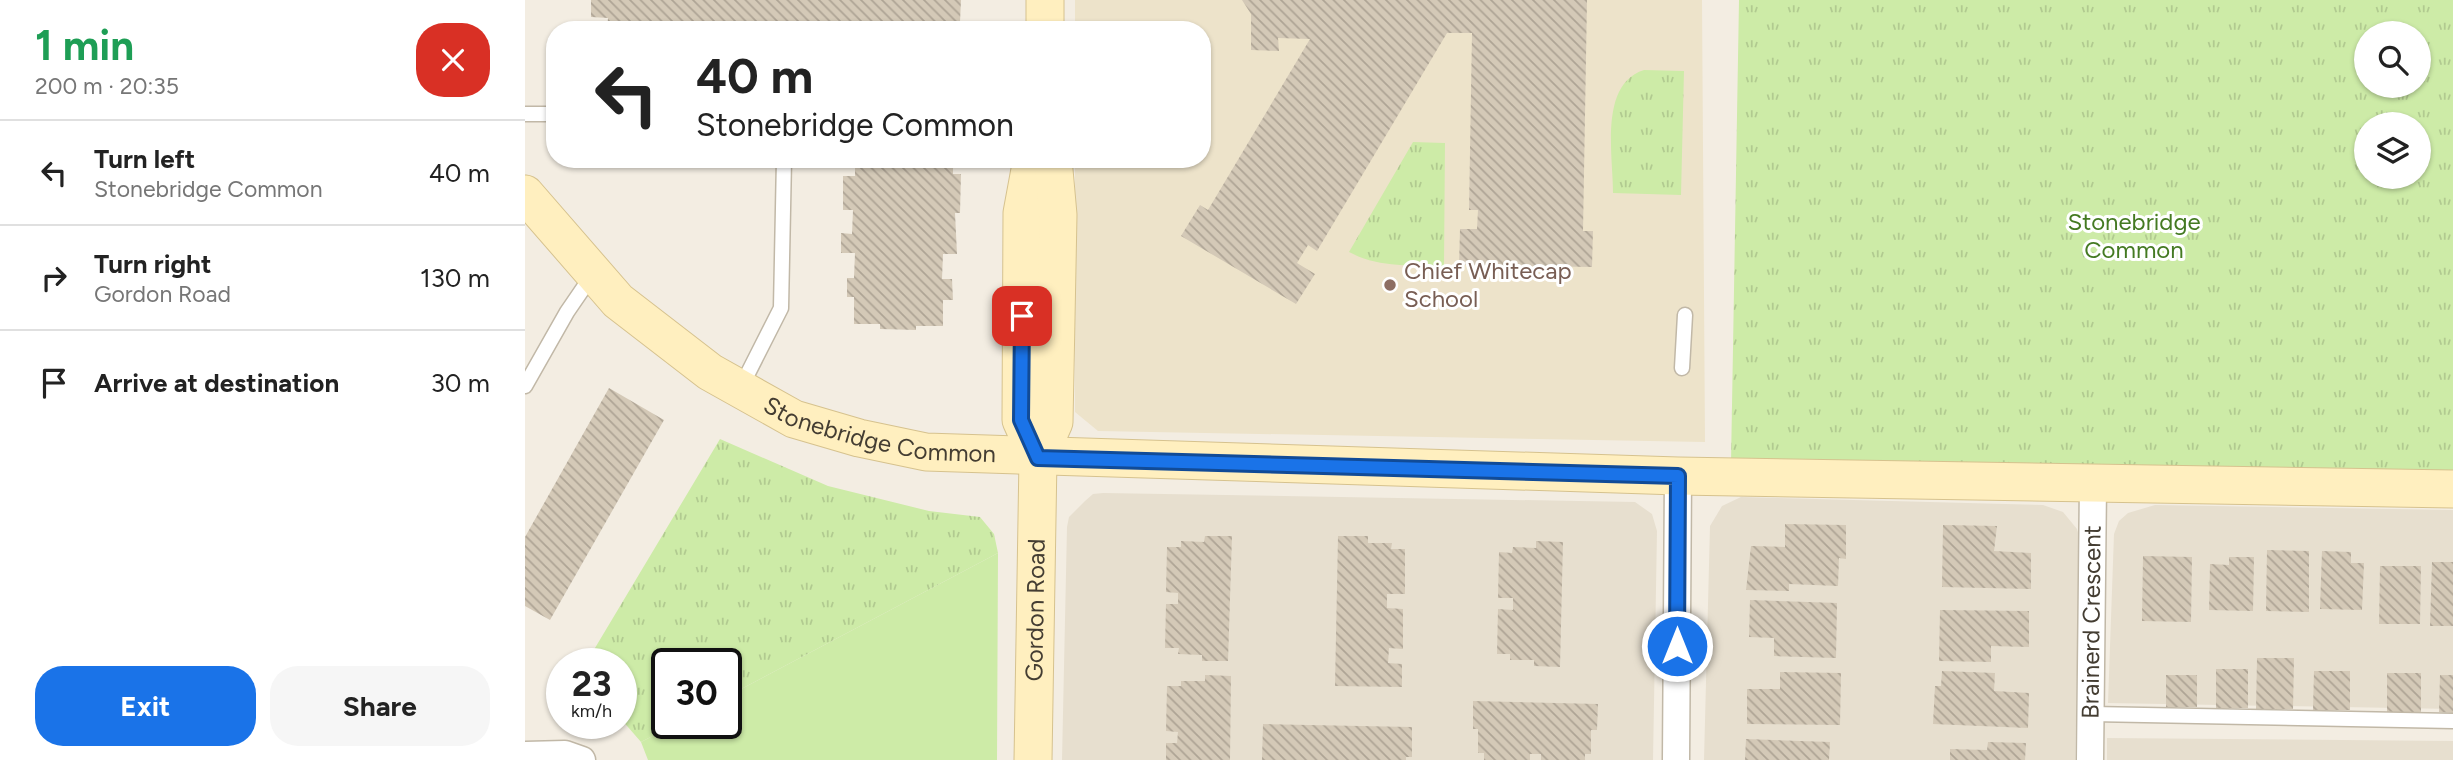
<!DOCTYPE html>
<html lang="en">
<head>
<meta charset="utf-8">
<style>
	:root { --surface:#fff; --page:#f6f6f6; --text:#222; --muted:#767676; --line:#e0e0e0; --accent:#1a73e8 }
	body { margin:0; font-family:Figtree,sans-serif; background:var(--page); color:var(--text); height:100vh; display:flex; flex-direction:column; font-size:26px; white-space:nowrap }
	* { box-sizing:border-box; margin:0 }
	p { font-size:23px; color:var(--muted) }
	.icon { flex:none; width:38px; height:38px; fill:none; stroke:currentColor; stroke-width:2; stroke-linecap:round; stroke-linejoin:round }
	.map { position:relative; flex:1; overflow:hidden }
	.details { display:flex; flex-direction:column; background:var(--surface); width:525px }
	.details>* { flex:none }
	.hud { position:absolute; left:21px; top:21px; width:665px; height:147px; border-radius:28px; box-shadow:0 2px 5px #0004; background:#fff; color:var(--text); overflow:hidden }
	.fabs { position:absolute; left:1829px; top:21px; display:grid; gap:14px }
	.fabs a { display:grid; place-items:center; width:77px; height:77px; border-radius:50%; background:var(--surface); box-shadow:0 2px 5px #0004; font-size:35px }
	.speed { position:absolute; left:21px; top:648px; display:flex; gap:14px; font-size:35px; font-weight:700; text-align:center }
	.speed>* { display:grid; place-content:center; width:91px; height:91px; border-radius:50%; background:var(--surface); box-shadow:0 2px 5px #0004; line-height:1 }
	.speed small { font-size:18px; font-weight:400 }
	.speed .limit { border:4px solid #111; border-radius:10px; background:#fff; color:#111 }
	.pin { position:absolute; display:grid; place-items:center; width:60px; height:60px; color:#fff; margin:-30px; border-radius:14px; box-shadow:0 4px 10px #0006 }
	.me { position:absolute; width:77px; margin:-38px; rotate:0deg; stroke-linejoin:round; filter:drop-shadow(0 0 5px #0008) }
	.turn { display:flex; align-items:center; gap:24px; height:147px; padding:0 35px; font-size:32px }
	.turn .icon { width:91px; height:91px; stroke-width:2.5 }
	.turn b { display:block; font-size:49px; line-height:60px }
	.round { display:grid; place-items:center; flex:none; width:74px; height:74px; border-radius:28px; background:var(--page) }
	.overview { display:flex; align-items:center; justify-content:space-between; height:119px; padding:0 35px }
	h1 { font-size:42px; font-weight:700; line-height:52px; color:#1e9e55 }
	.cta { display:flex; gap:14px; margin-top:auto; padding:14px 35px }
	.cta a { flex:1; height:80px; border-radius:28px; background:var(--accent); color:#fff; font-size:28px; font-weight:700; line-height:80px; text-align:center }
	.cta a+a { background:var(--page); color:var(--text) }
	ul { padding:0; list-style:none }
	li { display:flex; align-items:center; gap:21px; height:105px; padding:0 35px; border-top:2px solid var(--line) }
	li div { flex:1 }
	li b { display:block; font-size:26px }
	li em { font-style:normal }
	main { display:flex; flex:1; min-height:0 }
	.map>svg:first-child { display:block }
</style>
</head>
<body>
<main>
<section class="details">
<div class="overview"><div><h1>1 min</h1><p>200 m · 20:35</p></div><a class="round" style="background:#d93025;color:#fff"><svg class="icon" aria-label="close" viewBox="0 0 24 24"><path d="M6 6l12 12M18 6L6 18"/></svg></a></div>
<ul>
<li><svg class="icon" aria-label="left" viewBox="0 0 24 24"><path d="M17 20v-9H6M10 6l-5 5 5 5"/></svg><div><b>Turn left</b><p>Stonebridge Common</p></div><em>40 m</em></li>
<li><svg class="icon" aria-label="right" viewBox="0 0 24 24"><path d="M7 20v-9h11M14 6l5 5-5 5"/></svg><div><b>Turn right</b><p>Gordon Road</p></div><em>130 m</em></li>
<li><svg class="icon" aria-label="arrive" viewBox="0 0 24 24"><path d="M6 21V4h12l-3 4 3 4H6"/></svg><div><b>Arrive at destination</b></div><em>30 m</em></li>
</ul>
<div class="cta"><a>Exit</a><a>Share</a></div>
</section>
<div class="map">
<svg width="1928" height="760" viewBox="0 0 1928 760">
	<defs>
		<pattern id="park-tufts" width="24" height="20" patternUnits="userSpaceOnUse" patternTransform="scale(1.75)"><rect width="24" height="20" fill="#cdeba7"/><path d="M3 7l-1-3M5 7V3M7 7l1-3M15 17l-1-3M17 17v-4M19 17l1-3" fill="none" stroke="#b1ca90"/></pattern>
		<pattern id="building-back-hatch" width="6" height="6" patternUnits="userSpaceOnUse" patternTransform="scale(1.75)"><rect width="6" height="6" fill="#d4c9b7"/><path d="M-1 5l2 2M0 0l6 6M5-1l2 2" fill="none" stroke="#aea495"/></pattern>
	</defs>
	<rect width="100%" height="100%" fill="#f3ede2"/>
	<!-- residential -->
	<path fill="#e7dfcf" d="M578 493 1110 502 1127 514 1132 531 1128 760H537L542 527 544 517 560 501 568 494Z
		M1216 497 1518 505 1538 512 1552 529 1555 540 1550 760H1179L1185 526 1197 506Z
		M1630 505 1928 510V709L1583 703 1589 534 1594 521 1603 513Z
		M1582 738 1928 741V760H1582Z"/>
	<!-- education -->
	<path fill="#ede3ca" d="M550 0H1177L1180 442 573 431 550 412V159H677V30H550Z"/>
	<!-- grass -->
	<path fill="#cdeba7" d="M473 553 472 760H123L116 742 153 723H201V697Z"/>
	<!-- park -->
	<path fill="url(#park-tufts)" fill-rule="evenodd" d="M1214 0H1928V478L1206 463ZM1841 33H1894V86H1841ZM1841 124H1894V177H1841Z
		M1119 70 1159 71 1156 195 1088 193C1088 155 1074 84 1119 70Z
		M888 142 920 143 919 266C885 265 854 268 824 252Z
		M195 439 303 486 404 511 455 517 469 534 473 553 201 697V663H142V723H153L116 742 96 719V663H61Z"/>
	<!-- building -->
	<path fill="url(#building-back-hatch)" d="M66 0H436L435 22 428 21V30H82L83 18 66 17Z
		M717 0H1062L1058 231H1068L1067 267 934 265 935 229H952L953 210H944L947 33H922L792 251 783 245 772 263 790 274 771 304 656 236 675 205 683 210 785 39 753 38 754 51 726 50V14Z
		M330 159H428V174H436L435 213H430L432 254H418L417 279H427L428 300H418V326H391V330L355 329V324H329V297H322V278H329L330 253H316V233L327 234 328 210H318V176H330Z
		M84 388 139 420 25 620 0 606V537Z
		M1260 524 1321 525V559L1314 558 1313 586 1264 584V591L1221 590 1226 546 1260 547Z
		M1418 525 1472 526 1469 551 1506 553V589L1417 587Z
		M680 536H707L703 661H677V655L653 654 654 648H640L641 604H653V593L641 592 642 547H656V541L679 542Z
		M813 536H843V543H867L866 549H880V594H862V608L878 609V649L864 648 863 663 877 664V687L810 686Z
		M1011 541 1038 542 1035 667 1009 666V660H985V654H972L973 609 988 610V598H973L974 552 987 553 988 547 1011 548Z
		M1742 550 1784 551V612L1741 611Z
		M1797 551 1826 552V563H1839L1837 610 1795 609Z
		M1618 556 1667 557 1666 622 1617 621Z
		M1704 557H1729L1728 611 1684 610 1685 564 1704 565Z
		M1907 562H1928V626H1905Z
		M1855 566H1896L1895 624H1854Z
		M1225 600 1312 603 1311 658 1249 656V638L1224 637Z
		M1415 610 1504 611V647L1466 646V662L1414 661Z
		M1732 658H1769L1768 709H1731Z
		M1691 669H1723V708H1691Z
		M1417 671 1470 673 1469 691 1504 693 1503 728 1408 724 1410 686H1416Z
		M1789 671H1825V710H1788Z
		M1255 672 1316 673 1315 725 1222 724V689H1255Z
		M1862 673H1896V712H1862Z
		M680 675 706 676 705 760H641V743H652L653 732 641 731 642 686H656V681H680Z
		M1641 675H1672V707H1641Z
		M1915 675H1928V713L1914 712Z
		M948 701 1073 704 1072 730H1066V754H1060V760H1016V754H1005V760H959V753H953V729H948Z
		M738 724 887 727V757H881V760H737Z
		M1221 739 1305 742 1304 760H1220Z
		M1463 742 1501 743 1500 760H1425V749L1462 750Z"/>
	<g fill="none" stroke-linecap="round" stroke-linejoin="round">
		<defs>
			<path id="lane" d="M0 114H30
				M1157 368 1160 315
				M0 386 42 312 68 274
				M215 389 256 308 259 159
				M1567 714 1928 721"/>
			<g id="street">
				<path d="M0 755 40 754 57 760"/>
				<path d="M1151 760 1153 476"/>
				<path id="s1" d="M1565 760 1568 484"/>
			</g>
			<g id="secondary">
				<path d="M520 0V30"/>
				<path d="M507 159 497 213 496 420 513 458"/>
				<path id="s2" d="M0 194 93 301 185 372 269 419 334 438 401 452 1153 476 1928 489"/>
				<path id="s3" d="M508 760 513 458 529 422 533 215 528 159"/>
			</g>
		</defs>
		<!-- lane casing -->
		<use href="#lane" stroke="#c1b8a7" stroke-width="17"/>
		<!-- street casing -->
		<use href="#street" stroke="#c1b8a7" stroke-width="29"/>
		<!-- secondary casing -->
		<use href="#secondary" stroke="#d6c28e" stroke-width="39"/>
		<!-- lane -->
		<use href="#lane" stroke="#fff" stroke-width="14"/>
		<!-- street -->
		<use href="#street" stroke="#fff" stroke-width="26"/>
		<!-- secondary -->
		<use href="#secondary" stroke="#ffefbf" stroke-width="37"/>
	</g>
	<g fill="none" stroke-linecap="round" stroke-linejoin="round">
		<defs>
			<path id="route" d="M497 316 496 420 513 458 1153 476 1152 646"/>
		</defs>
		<!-- route casing -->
		<use href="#route" stroke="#114b97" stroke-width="18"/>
		<!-- route -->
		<use href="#route" stroke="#1a73e8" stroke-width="12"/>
	</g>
	<!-- markers -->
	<circle fill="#8d6e63" stroke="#fff" stroke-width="2.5" cx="865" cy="285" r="7"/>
	<g text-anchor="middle" stroke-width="6" stroke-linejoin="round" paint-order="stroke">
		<!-- park labels -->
		<g font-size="24" fill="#447a22" stroke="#fff">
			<text x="1609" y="230">Stonebridge<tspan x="1609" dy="28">Common</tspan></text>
		</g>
		<!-- education labels -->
		<g font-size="24" fill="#785e54" stroke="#fff" text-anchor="start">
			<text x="879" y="279">Chief Whitecap<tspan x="879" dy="28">School</tspan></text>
		</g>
		<!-- street labels -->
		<g font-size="24" fill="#443d32" stroke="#fff">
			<text dy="8" stroke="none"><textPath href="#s2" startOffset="441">Stonebridge Common</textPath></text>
			<text dy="8" stroke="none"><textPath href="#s3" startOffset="150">Gordon Road</textPath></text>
			<text dy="8" stroke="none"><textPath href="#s1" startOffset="138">Brainerd Crescent</textPath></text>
		</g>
	</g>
</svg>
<div class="fabs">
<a><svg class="icon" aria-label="search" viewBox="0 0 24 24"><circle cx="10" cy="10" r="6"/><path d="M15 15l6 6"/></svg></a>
<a><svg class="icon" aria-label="layers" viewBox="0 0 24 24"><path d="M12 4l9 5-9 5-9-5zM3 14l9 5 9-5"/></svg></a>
</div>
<div class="speed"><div>23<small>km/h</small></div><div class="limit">30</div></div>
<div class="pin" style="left:497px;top:316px;background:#d93025"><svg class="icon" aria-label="arrive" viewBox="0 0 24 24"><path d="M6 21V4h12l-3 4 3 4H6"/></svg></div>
<svg class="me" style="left:1152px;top:646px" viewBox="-20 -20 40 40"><circle r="17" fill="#1a73e8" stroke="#fff" stroke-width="3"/><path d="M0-11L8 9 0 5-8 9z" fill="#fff"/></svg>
<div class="hud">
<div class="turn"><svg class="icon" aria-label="left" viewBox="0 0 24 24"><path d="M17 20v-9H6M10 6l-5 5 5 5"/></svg><div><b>40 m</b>Stonebridge Common</div></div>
</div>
</div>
</main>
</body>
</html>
